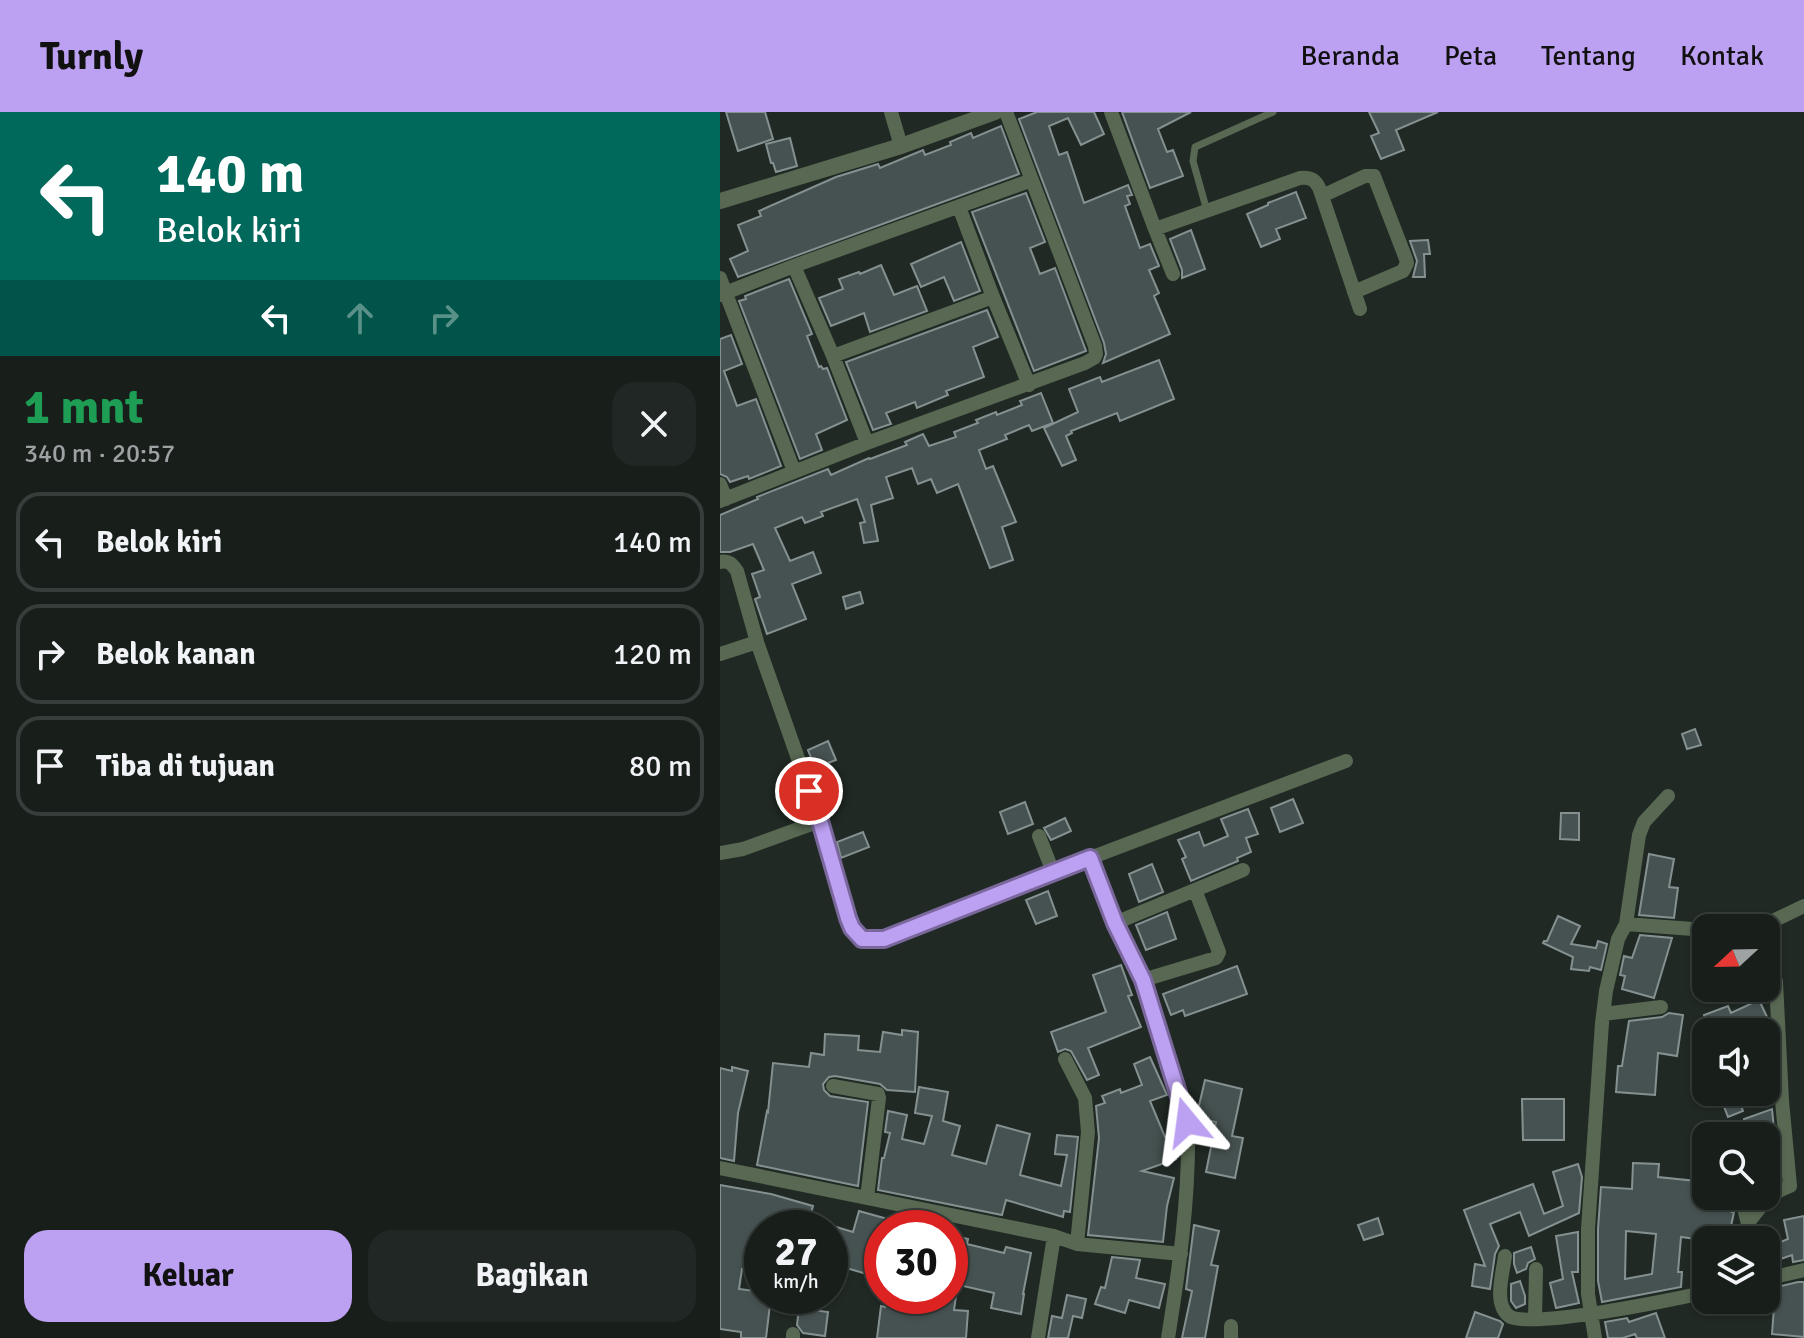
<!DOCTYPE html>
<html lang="id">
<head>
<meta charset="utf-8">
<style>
	:root { --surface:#181f1b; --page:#212724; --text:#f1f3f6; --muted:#9fa2a3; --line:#363d3a; --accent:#bca0f2 }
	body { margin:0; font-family:Signika,sans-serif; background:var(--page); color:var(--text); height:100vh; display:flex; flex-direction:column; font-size:30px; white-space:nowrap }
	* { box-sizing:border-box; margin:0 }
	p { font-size:26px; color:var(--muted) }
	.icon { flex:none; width:44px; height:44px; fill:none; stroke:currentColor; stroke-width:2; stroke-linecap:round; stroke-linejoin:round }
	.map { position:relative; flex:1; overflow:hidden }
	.sheet { display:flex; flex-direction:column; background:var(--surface); width:720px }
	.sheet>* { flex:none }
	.guide { background:#00695c; color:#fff; overflow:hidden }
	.needle { width:52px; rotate:248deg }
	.buttons { position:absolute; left:972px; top:802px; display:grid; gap:16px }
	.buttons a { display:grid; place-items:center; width:88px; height:88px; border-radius:16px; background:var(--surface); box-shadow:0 2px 6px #0004,0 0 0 2px var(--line); font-size:40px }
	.speed { position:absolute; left:24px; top:1098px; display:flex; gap:16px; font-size:40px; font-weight:700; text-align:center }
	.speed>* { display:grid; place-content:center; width:104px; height:104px; border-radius:50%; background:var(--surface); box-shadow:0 2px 6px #0004,0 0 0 2px var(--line); line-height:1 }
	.speed small { font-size:20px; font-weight:400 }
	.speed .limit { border:12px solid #d22; background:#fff; color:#111 }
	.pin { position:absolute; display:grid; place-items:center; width:68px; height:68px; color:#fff; margin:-34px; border:4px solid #fff; border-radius:50%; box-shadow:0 2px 8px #0007 }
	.me { position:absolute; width:88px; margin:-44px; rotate:344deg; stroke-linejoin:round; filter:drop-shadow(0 0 6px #0008) }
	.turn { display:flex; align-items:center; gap:28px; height:168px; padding:0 24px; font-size:36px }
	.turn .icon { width:104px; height:104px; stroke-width:2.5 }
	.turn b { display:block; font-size:56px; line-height:68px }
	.lanes { display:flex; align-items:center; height:76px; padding:0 24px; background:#0003; justify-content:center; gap:40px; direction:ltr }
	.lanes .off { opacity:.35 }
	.round { display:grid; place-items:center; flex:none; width:84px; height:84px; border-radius:24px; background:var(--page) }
	.head { display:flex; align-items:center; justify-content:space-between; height:136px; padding:0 24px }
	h1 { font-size:48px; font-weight:800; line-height:60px; color:#1e9e55 }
	.action { display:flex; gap:16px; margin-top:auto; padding:16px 24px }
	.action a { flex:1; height:92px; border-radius:24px; background:var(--accent); color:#111; font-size:32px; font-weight:800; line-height:92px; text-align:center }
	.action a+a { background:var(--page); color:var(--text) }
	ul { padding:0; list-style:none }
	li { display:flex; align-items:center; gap:24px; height:100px; margin:0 16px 12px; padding:0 8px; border:4px solid var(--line); border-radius:24px }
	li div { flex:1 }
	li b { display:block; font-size:30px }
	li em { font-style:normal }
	header { display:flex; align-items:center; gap:48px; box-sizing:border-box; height:112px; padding:0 40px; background:var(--accent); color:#111 }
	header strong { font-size:38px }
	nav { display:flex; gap:44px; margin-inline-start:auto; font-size:28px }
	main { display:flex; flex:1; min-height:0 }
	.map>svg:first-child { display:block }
</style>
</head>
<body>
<header>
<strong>Turnly</strong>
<nav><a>Beranda</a><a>Peta</a><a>Tentang</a><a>Kontak</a></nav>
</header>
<main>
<section class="sheet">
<div class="guide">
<div class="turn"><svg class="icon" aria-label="left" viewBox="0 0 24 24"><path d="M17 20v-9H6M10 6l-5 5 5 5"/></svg><div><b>140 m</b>Belok kiri</div></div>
<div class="lanes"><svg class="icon" aria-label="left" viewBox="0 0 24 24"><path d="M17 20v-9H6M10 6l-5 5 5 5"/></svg><svg class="icon off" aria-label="ahead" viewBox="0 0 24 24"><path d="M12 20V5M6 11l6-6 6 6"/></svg><svg class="icon off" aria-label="right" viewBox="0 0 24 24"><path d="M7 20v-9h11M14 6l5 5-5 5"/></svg></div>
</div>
<div class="head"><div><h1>1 mnt</h1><p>340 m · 20:57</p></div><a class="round"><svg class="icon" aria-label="close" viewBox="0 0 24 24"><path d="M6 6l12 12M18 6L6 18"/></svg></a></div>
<ul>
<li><svg class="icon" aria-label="left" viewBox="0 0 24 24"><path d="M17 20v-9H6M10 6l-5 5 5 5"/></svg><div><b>Belok kiri</b></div><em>140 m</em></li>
<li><svg class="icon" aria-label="right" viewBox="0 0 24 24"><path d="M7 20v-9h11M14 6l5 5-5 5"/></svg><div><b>Belok kanan</b></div><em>120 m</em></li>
<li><svg class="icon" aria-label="arrive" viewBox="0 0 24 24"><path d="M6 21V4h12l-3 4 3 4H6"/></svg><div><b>Tiba di tujuan</b></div><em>80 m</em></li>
</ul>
<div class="action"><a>Keluar</a><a>Bagikan</a></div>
</section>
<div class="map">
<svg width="1084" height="1226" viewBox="0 0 1084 1226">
	<rect width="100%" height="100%" fill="#202924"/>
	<!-- building -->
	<path fill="#465251" stroke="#859191" stroke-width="2" fill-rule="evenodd" d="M6 0H45L53 27 18 39Z
		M317 0H374L384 22 361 33 348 6 329 14 339 43 347 40 364 91 408 73 412 83 407 84 410 92 405 94 420 136 430 132 439 154 429 158 439 181 434 184 450 222 383 251 386 242 384 231 299 7Z
		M402 0H471L438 17 447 40 453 38 463 64 430 76Z
		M649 0H718L676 18 684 38 661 47 651 24 659 21Z
		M281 14 299 62 18 165 10 147 28 139 18 113 41 104 39 99 116 65 158 52 160 56 203 38 205 43 231 33 230 30 251 21 253 26Z
		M70 26 77 54 56 60 53 51H51L46 32Z
		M576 80 586 106 556 117 560 127 541 135 527 102 548 93V91Z
		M306 81 325 130 310 136 320 162 335 156 366 239 314 259 252 100Z
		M471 118 485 157 462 166V158L450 127Z
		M708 128 710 142H704L705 165H693L697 149 690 129Z
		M241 130 260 179 234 189 224 165 201 175 191 152Z
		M161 153 174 183 197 174 207 199 150 220 144 201 111 214 99 186 123 177 119 167 139 160 140 162Z
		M69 167 92 222 87 224 99 255 101 254 103 257 107 256 127 308 96 322 102 338 80 347 19 189 26 187 25 184Z
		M267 198 278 225 253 235 264 265 226 279 228 283 197 296 195 290 166 301 171 312 153 318 126 250Z
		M11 223 22 252 4 259 17 294 36 287 61 354 29 367 28 364 10 370 7 365 0 362V227Z
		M439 248 454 287 400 309 397 301 351 319 352 321 346 324 356 348 342 354 324 316 358 300 349 277 380 265 382 270Z
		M321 281 333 311 312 319 309 313 285 323 287 327 259 338 266 357 273 354 296 410 282 415 293 448 270 456 238 372 217 381 211 367 198 372 192 356 166 365 173 386 151 393 158 429 144 431 140 411 145 410 137 387 101 400 103 404 85 411 82 405 55 416 70 449 93 440 101 461 72 472 86 507 47 522 35 487 40 485 32 462 44 458 33 432 10 440H0V403L38 387 37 385 108 357 111 363 149 346 150 347 187 333 185 330 203 322 209 334 236 325 234 320 258 311 256 308 276 300 277 303 302 293 300 289Z
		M140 480 143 491 126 497 123 485Z
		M975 617 981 633 967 637 962 622Z
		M108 629 116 648 95 656 88 638Z
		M573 687 583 711 560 720 551 696Z
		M305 690 313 712 288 722 280 700Z
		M528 697 538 722 526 726 531 740 517 746 518 749 471 769 462 747 466 745 458 728 479 720 484 734 508 724 501 707Z
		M841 701H859V728L840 727Z
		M345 706 351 719 331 728 324 716Z
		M143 720 149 735 121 746 117 730Z
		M929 742 954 747 949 775 958 776 954 806 919 803Z
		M432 752 443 780 419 790 409 762Z
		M328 779 337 804 316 812 306 788Z
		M447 800 456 827 426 838 416 813Z
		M838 804 860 814 851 832 876 836 878 829 887 832 881 858 870 855 869 859 851 857 853 845 823 831 824 829H827Z
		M920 823 952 826 934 886 902 877 905 864 900 863 904 844 912 846Z
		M401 853 412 883 408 884 421 915 368 936 379 963 367 968 351 939 345 937 338 940 331 920 386 900 373 863Z
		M517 854 527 882 465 904 463 898 451 903 443 882Z
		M1039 888 1048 907V918L1043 920H991L984 903 1008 894 1011 901Z
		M949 901 963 903 957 944 938 941 935 983 896 980 898 954H902L909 909 942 905Z
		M182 918 198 920 195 980 167 978 160 972 115 964 109 965 103 972 104 978 110 984 148 990 138 1074 37 1053 47 999 48 1000 53 951 89 955 91 941 104 943 105 922 139 924 138 938 160 940 163 920 182 923Z
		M430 945 447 983 430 989 445 1025 448 1024 456 1047 422 1059 454 1066 447 1094 443 1130 368 1123 379 1026 376 994 385 991 382 984 400 977 401 981 422 973 414 952Z
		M12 955 28 959 18 1001 14 1049 0 1046V956L12 959Z
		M485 968 522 977 512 1024 523 1026 515 1066 486 1060 496 1010 476 1006Z
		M199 975 228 980 223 1009 240 1014 232 1043 266 1052 277 1013 310 1022 300 1063 341 1074 347 1043 335 1042 337 1023 358 1025 350 1100 344 1099 343 1105 286 1088 282 1103 158 1078 162 1046H164L170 1021 165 1020 168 999 187 1003 182 1027 204 1032 212 1004 195 1001Z
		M1018 986 1023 999 1008 1005 1003 992Z
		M802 987H844V1028H803Z
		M1052 997 1059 1067 1046 1072V1024H1030L1024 1007Z
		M913 1051 939 1052 938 1065 986 1070V1084H1011L1013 1092 1012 1100H1014L1008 1128H983L961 1125 958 1160H962L961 1175 882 1190 878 1169V1117L881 1075 912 1077ZM906 1119 936 1122 932 1162 905 1167Z
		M858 1052 862 1065 859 1101 809 1124 800 1100 770 1112 779 1134 775 1142 770 1177 752 1174 755 1152 765 1154 744 1098 813 1072 824 1102 843 1094 833 1060Z
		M0 1073 51 1082 93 1094 87 1116H66L45 1110 42 1118 37 1117 31 1158 22 1157 19 1177 42 1180V1184H51L46 1226H21V1220L0 1217Z
		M139 1099 189 1113 188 1116H162V1122L150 1163 123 1155 124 1152 110 1148V1122L113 1114 133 1120Z
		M1084 1104V1148L1073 1150 1072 1143 1052 1150 1046 1136 1068 1127 1064 1108Z
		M658 1106 663 1122 644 1128 638 1113Z
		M474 1113 499 1119 491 1153 498 1154 485 1226H462L472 1179 466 1177Z
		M858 1120V1160H852L859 1191 836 1196 830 1171 843 1167 836 1124Z
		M230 1123 248 1127 247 1132 284 1141 286 1135 311 1141 303 1182H304L301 1202 271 1196 274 1181 230 1171Z
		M811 1135 815 1147 808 1151 806 1157 797 1161 794 1152V1141Z
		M392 1145 420 1148 416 1166 445 1172 439 1196 409 1188 405 1201 375 1192 381 1175 385 1176Z
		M800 1169 805 1184V1192L796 1196 791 1189V1172Z
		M1078 1170H1084V1225L1052 1222 1054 1195H1058L1061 1174Z
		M347 1183 366 1187 362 1206 353 1204 348 1226H328L332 1204 342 1206Z
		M166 1184H236L234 1198 248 1199 246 1226H157L161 1194 165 1195Z
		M79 1196 108 1200 105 1224 83 1221 77 1213Z
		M755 1200 780 1209 783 1212 778 1226H746Z
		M936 1201 945 1226H917L915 1222 903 1226H888L885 1210 907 1206 909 1210Z"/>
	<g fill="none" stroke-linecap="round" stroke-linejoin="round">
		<!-- service -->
		<path stroke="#586852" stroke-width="7" d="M487 99 473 49 475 35 553 0"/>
		<!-- minor -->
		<path stroke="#586852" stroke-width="14" d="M171 0 181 34
			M391 0 435 117 580 66C591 65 596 68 600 78L640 197
			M602 84 645 64H654L686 147 687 151 683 159 634 180
			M239 95 273 185 309 273
			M435 117 453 162
			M74 154 113 244 147 331
			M0 166 74 359
			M0 183 74 154 312 68
			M113 244 273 185
			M0 372 6 387
			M0 389 147 331 365 251 374 246 376 242 375 234 286 0
			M0 450C9 448 12 452 17 459L37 530
			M0 542 37 530 100 709 128 806C136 828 142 830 164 827L370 746 395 811 423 868 468 1019C469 1089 459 1157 448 1226
			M319 724 333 760
			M0 741 23 737 100 709
			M370 746 626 649
			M395 811 475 778
			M906 812 919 723 924 710 948 684
			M1029 816 1040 815 1084 794
			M423 868 496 846 499 840 475 778 523 758
			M883 902 941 895
			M345 947 365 986 368 1020 357 1132
			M113 974 158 982 159 986 147 1086
			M0 1056 334 1124 357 1132 461 1142
			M1021 1084 1032 1128
			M1028 1111C1041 1094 1050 1081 1070 1074L1062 989 1056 870 1046 832
			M785 1144C783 1161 773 1192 789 1204 806 1218 958 1187 986 1180
			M1046 1167 1084 1158
			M815 1207 816 1157
			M73 1226V1222
			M318 1226 334 1124
			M511 1226V1214
			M875 1226 868 1182V1117L882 911 886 879 898 827 906 812 986 818"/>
		<!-- tertiary -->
		<path stroke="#586852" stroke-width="16" d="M0 89 181 34 275 0"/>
	</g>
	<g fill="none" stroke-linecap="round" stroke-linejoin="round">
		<defs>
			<path id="route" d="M89 679 100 709 128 806 132 816 142 827H164L370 746 395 811 423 868 467 1010"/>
		</defs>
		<!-- route casing -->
		<use href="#route" stroke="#7a689d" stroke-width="20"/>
		<!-- route -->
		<use href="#route" stroke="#bca0f2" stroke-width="14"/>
	</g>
</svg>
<div class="buttons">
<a><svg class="needle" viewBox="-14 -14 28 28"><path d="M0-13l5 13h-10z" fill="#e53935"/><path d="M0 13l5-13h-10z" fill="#9fa2a3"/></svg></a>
<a><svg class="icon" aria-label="sound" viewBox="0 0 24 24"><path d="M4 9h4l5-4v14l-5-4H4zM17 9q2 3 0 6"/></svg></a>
<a><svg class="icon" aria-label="search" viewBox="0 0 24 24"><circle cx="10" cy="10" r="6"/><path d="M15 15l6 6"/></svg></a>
<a><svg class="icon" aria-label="layers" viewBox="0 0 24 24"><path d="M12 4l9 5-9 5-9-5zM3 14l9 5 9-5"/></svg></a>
</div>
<div class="speed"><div>27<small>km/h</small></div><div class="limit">30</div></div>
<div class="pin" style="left:89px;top:679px;background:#d93025"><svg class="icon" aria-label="arrive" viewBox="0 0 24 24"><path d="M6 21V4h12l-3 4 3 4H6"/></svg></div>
<svg class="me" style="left:467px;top:1010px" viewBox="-20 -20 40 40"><path d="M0-17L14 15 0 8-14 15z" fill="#bca0f2" stroke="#fff" stroke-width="4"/></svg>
</div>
</main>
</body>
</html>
